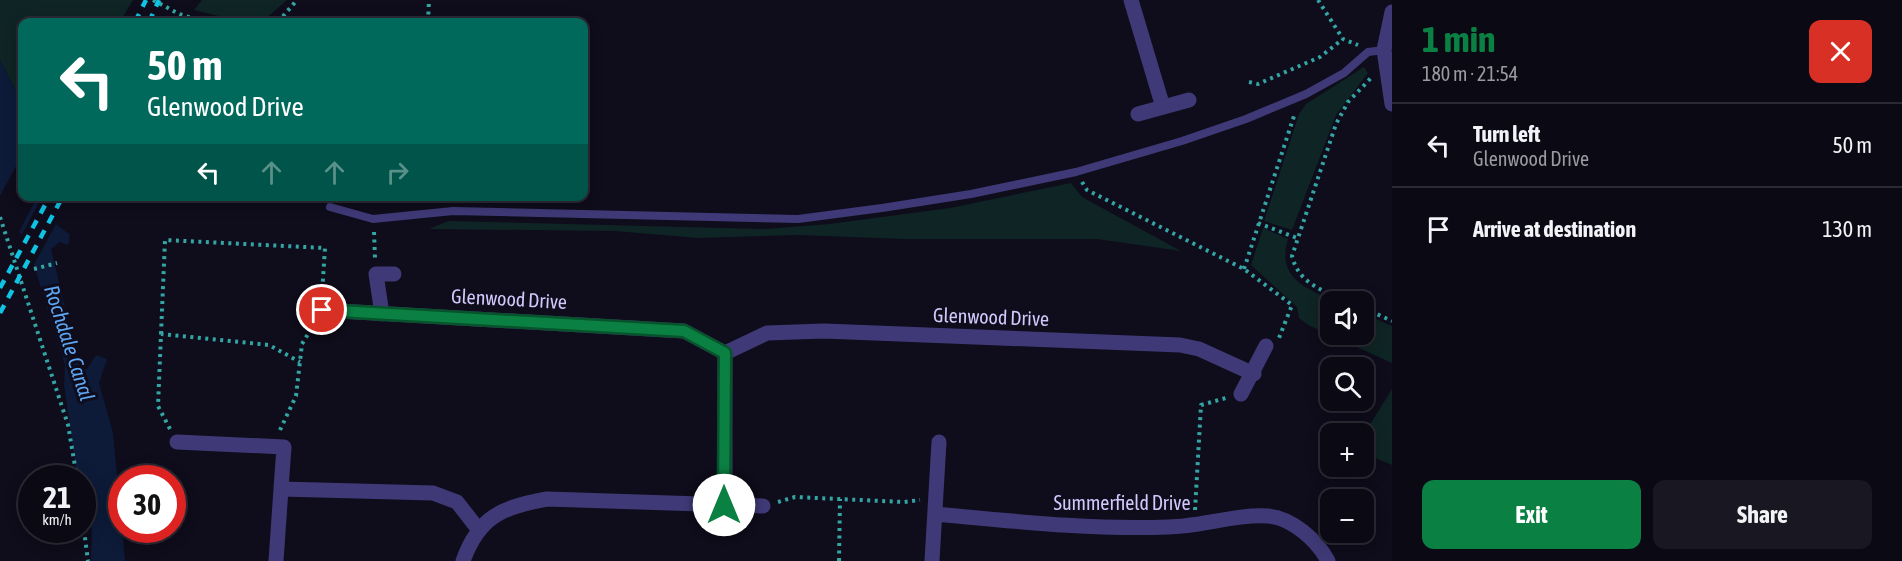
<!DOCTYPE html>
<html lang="en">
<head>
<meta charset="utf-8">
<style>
	:root { --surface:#0b0914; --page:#191722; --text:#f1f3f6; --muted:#9a9aa0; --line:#2b2a34; --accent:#0b8043 }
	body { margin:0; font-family:"Asap Condensed",sans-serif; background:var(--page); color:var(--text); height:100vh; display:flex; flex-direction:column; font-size:22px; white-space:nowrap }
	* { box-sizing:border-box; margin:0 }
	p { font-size:20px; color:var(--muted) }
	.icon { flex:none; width:33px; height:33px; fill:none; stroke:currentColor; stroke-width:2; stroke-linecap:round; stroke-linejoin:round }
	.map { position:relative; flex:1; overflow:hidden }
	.drawer { display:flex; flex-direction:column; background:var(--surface); width:510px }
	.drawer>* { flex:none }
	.banner { position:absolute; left:18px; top:18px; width:570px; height:183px; border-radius:12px; box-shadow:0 3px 15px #0003,0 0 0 2px var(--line); background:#00695c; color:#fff; overflow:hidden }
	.tools { position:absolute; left:1320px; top:291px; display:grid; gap:12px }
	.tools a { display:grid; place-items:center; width:54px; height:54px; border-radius:12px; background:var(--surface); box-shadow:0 3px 15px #0003,0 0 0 2px var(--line); font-size:30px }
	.speed { position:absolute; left:18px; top:465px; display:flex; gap:12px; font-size:30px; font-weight:700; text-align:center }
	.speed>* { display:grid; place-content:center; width:78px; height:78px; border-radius:50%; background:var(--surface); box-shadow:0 3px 15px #0003,0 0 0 2px var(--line); line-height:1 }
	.speed small { font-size:15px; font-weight:400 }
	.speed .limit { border:9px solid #d22; background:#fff; color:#111 }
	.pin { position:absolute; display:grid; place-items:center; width:51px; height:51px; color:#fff; margin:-26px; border:3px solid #fff; border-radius:50%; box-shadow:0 2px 6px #0007 }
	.me { position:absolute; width:66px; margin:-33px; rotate:0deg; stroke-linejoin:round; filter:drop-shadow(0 0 4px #0008) }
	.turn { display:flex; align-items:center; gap:21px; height:126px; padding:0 30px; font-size:27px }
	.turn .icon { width:78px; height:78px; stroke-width:2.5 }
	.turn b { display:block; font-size:42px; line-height:51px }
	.lanes { display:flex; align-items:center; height:57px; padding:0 30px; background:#0003; justify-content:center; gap:30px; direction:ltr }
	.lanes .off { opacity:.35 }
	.round { display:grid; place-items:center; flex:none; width:63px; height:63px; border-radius:12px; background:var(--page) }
	.overview { display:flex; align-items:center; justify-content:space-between; height:102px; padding:0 30px }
	h1 { font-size:36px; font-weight:700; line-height:45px; color:var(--accent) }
	.button { display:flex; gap:12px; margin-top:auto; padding:12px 30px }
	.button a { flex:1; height:69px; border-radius:12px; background:var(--accent); color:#fff; font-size:24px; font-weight:700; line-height:69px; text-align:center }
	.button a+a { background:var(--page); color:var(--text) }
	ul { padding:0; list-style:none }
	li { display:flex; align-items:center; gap:18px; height:84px; padding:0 30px; border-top:2px solid var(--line) }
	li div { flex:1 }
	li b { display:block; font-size:22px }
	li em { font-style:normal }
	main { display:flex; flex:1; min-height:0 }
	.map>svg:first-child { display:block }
</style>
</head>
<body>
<main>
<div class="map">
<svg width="1392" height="561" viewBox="0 0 1392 561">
	<rect width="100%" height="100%" fill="#0f0c1b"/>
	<!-- green -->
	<path fill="#0f2424" d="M0 0H133L120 22H22V103L0 60Z
		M202 0H287L262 22H243L194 10Z
		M1364 67 1368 73 1336 115 1292 230 1264 221 1299 114 1306 104Z
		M1071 183 1082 197 1181 251 1097 239H904L797 235 699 238 614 231 429 229 448 221 765 229 829 224 950 208Z
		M1263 228 1288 239C1276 277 1306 289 1335 301L1330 302V334H1364V314L1392 326V363L1308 325 1299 318 1297 307 1251 265Z
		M1392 389V465L1364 453V434Z"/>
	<!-- water -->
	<path fill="#0d1b39" d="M0 60 22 103V196L42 197 56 224 70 235 68 245 60 242 51 249 78 362 83 369H87L96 355 107 359 99 383 113 433 125 561H91L92 526 83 492 82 478H79L76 469 64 384 65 365 29 249 0 196Z"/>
	<!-- pier -->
	<path fill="#0f0c1b" d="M22 155V196L37 197 18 234 0 202V196Z
		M42 197 56 224 32 268 20 238Z"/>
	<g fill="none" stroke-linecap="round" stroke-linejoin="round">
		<!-- path -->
		<path stroke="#33a5a4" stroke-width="4" stroke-dasharray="3 4.5" stroke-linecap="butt" d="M153 0 179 14 205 22
			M1318 0 1343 39 1358 45
			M278 22 297 0
			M428 22 429 0
			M1249 82 1258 84 1320 57 1343 39
			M1082 182 1087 190 1244 269 1292 305 1279 338
			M0 217 68 425 77 478
			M1258 223 1297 238
			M374 232 375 258
			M34 269 57 263
			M1244 269 1295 113
			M1349 302C1325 291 1299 285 1292 256L1336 124 1348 102 1371 78
			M1364 308 1392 321
			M161 334 165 240 325 248 322 295
			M170 429 158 406 161 334 269 345 300 362
			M280 430 296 396 302 344 314 324
			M778 502 795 497 904 502 920 500
			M1195 510 1201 405 1226 398
			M82 515 88 561
			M839 561 840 499"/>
		<!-- service -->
		<path stroke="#3f3a77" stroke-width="8" d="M330 207 373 219 453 211 798 219 882 208 971 194 1076 172 1182 141 1246 119 1306 94 1344 73 1368 52 1384 50"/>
		<!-- minor -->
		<path stroke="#3f3a77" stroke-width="15" d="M1131 0 1163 107
			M1392 12 1384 50 1392 104
			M1138 114 1189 100
			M322 310 684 331 725 353 767 333 824 331 1180 345 1199 349 1254 374
			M382 314 376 274H394
			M1241 394 1266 346
			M177 442 284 447 281 489
			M725 505V353
			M935 514C1012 521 1090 530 1168 527 1201 527 1234 514 1268 516 1292 518 1317 540 1328 561
			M276 561 281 489 433 493 457 502 478 529
			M463 561C479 516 503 507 547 499L763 506
			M932 561 939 442"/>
		<!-- rail -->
		<path stroke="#0ec3e3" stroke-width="4.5" stroke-dasharray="9 8" stroke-linecap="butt" d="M135 22 146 0
			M149 22 159 0
			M0 288 50 196
			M0 313 63 196"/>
	</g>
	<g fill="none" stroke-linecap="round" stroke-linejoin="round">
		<defs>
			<path id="route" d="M322 310 684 331 725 353 724 505"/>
		</defs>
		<!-- route casing -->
		<use href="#route" stroke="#07532c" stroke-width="15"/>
		<!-- route -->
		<use href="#route" stroke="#0b8043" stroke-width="10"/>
	</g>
	<g text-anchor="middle" stroke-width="6" stroke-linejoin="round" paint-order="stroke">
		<!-- street labels -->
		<g font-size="20" fill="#d1c9fc" stroke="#0f0c1b">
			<text transform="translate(509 299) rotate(3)" y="7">Glenwood Drive</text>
			<text transform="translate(991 317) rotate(2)" y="7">Glenwood Drive</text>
			<text x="1122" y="510">Summerfield Drive</text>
		</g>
		<!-- water labels -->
		<g font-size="21" font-style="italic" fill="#5da7f5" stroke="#0f0c1b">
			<text transform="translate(69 343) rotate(72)" y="7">Rochdale Canal</text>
		</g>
	</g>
</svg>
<div class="tools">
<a><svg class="icon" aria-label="sound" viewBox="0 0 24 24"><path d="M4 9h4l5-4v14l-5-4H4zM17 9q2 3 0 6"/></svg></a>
<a><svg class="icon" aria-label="search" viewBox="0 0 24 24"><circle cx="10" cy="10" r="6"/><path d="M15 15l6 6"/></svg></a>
<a>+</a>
<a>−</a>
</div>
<div class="speed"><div>21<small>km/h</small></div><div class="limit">30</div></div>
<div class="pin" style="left:322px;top:310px;background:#d93025"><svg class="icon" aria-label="arrive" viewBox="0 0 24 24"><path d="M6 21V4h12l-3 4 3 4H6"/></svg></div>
<svg class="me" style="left:724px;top:505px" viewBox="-20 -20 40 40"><circle r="19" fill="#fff"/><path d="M0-13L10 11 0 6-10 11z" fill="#0b8043"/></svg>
<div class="banner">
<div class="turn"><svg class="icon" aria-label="left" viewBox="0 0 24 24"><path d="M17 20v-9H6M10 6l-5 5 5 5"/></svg><div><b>50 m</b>Glenwood Drive</div></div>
<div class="lanes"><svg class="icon" aria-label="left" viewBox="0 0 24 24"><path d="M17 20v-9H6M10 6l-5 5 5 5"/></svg><svg class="icon off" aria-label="ahead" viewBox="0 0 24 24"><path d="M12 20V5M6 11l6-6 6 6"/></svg><svg class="icon off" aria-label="ahead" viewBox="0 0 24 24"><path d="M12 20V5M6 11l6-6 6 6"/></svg><svg class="icon off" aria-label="right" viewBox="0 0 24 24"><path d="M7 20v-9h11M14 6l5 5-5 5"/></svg></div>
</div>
</div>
<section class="drawer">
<div class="overview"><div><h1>1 min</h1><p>180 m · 21:54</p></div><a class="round" style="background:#d93025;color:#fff"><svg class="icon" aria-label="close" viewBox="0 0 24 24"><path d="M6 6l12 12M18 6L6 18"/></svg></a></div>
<ul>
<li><svg class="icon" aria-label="left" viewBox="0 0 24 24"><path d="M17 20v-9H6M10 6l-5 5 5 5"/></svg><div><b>Turn left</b><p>Glenwood Drive</p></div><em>50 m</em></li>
<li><svg class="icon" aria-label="arrive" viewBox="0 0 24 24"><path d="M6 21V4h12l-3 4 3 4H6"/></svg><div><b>Arrive at destination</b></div><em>130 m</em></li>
</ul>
<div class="button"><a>Exit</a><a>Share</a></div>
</section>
</main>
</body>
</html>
